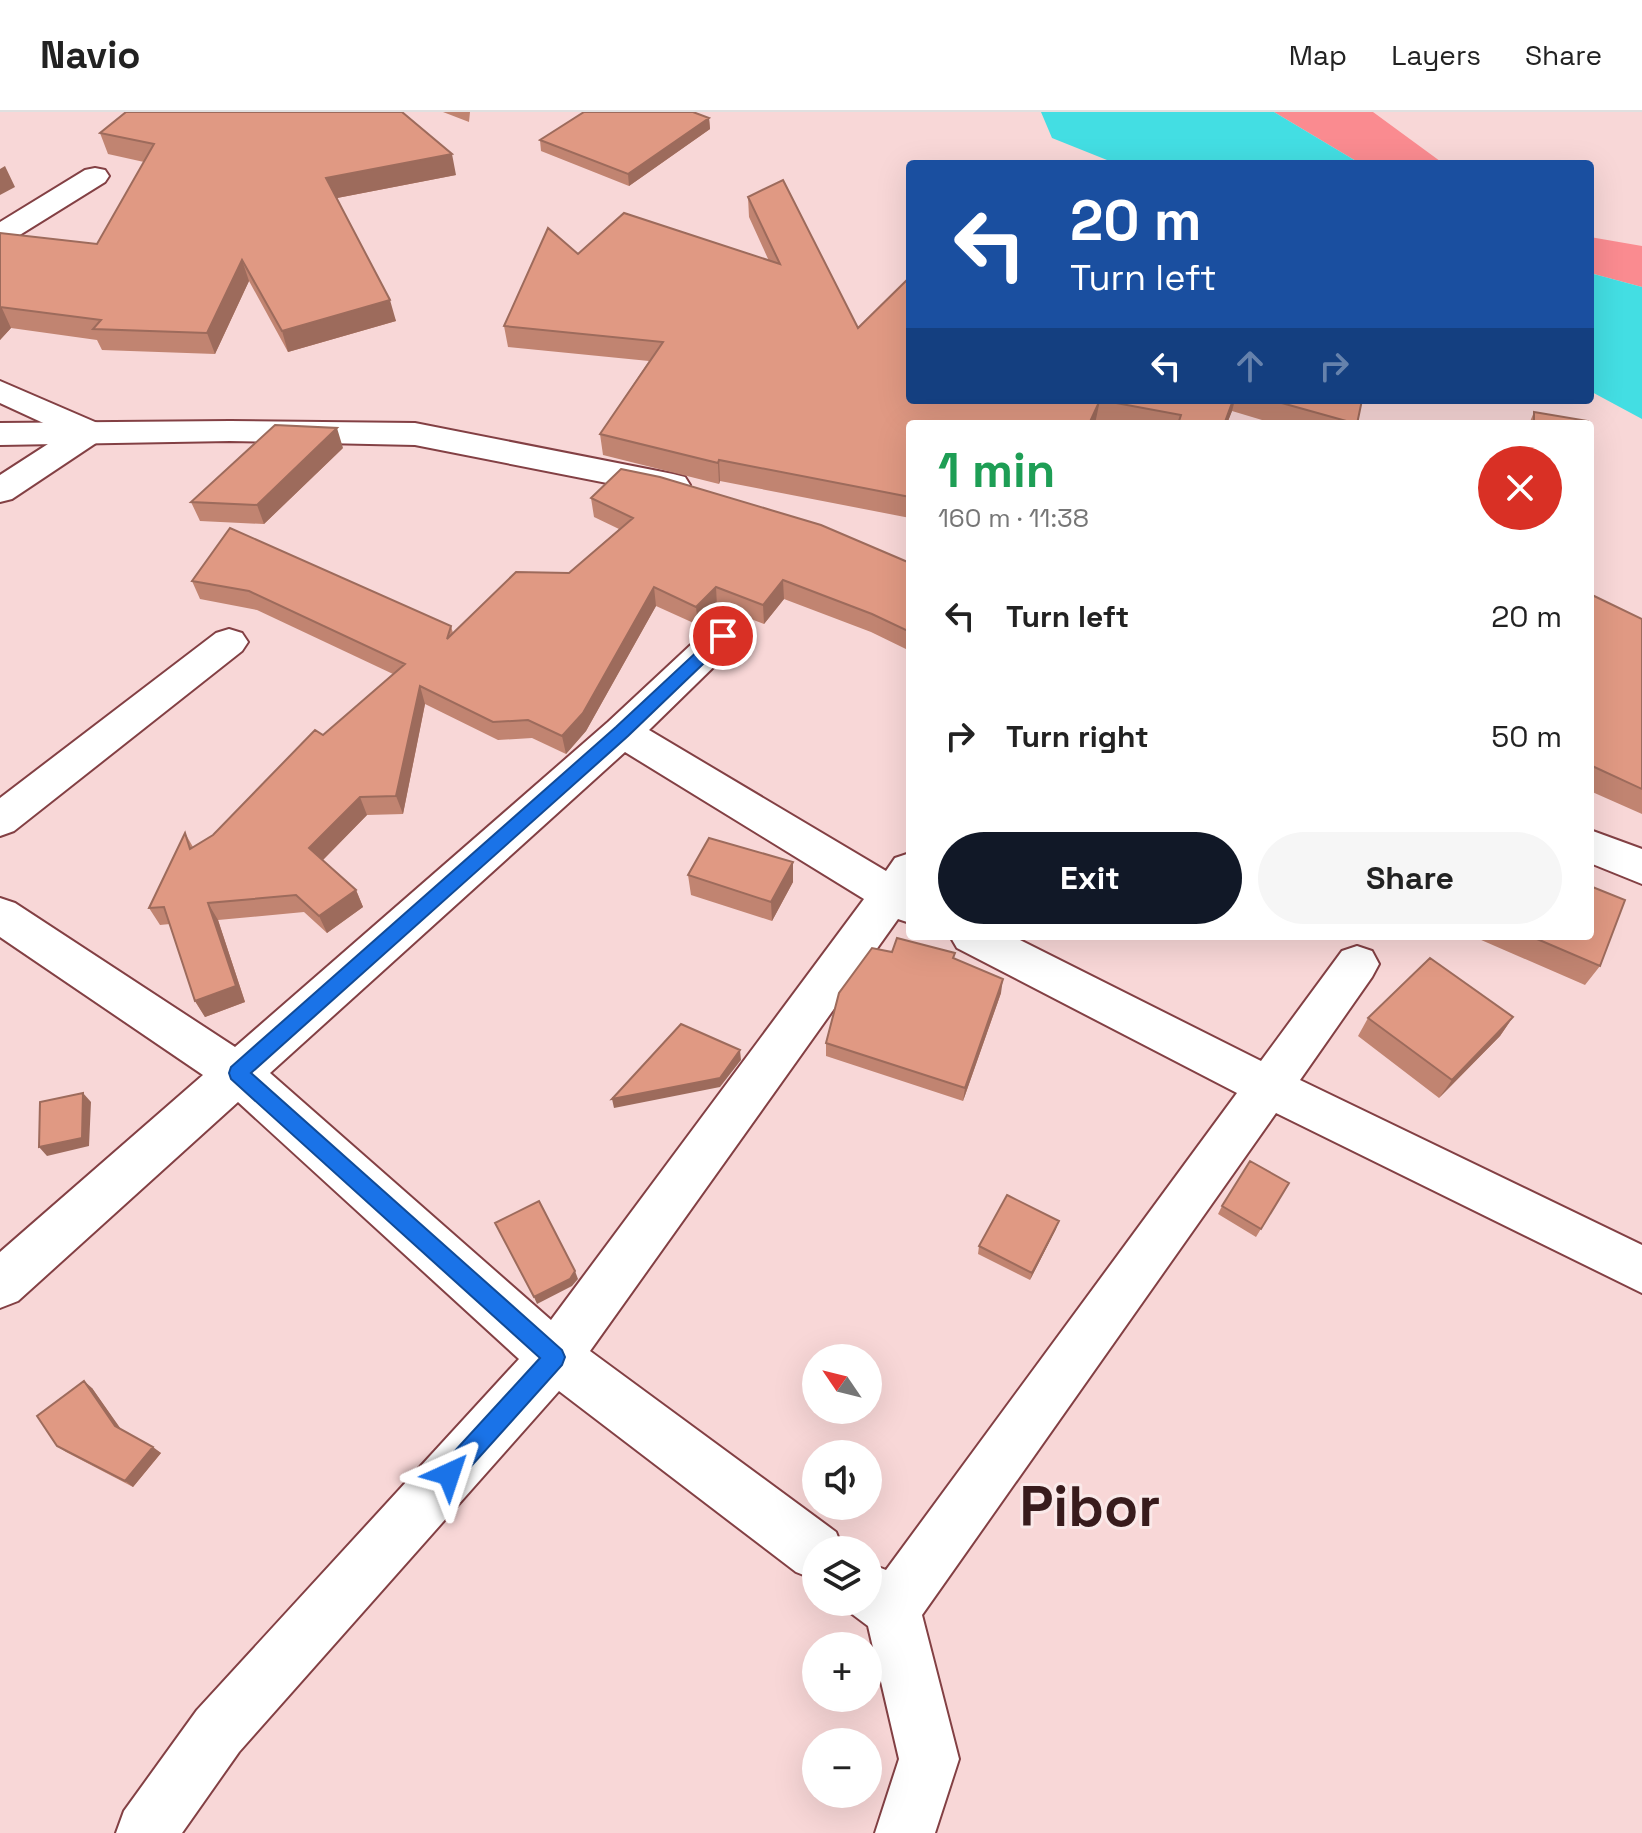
<!DOCTYPE html>
<html lang="en">
<head>
<meta charset="utf-8">
<style>
	:root { --surface:#fff; --page:#f6f6f6; --text:#222; --muted:#767676; --line:#e0e0e0; --accent:#111827 }
	body { margin:0; font-family:"Space Grotesk",sans-serif; background:var(--page); color:var(--text); height:100vh; display:flex; flex-direction:column; font-size:30px; white-space:nowrap }
	* { box-sizing:border-box; margin:0 }
	p { font-size:26px; color:var(--muted) }
	.icon { flex:none; width:44px; height:44px; fill:none; stroke:currentColor; stroke-width:2; stroke-linecap:round; stroke-linejoin:round }
	.map { position:relative; flex:1; overflow:hidden }
	.drawer { position:absolute; left:906px; top:308px; width:688px; height:520px; display:flex; flex-direction:column; background:var(--surface); border-radius:8px; box-shadow:0 8px 32px #0002 }
	.drawer>* { flex:none }
	.hud { position:absolute; left:906px; top:48px; width:688px; height:244px; border-radius:8px; box-shadow:0 8px 32px #0002; background:#1a4fa0; color:#fff; overflow:hidden }
	.needle { width:52px; rotate:305deg }
	.controls { position:absolute; left:802px; top:1232px; display:grid; gap:16px }
	.controls a { display:grid; place-items:center; width:80px; height:80px; border-radius:50%; background:var(--surface); box-shadow:0 8px 32px #0002; font-size:40px }
	.pin { position:absolute; display:grid; place-items:center; width:68px; height:68px; color:#fff; margin:-34px; border:4px solid #fff; border-radius:50%; box-shadow:0 2px 8px #0007 }
	.me { position:absolute; width:88px; margin:-44px; rotate:42deg; stroke-linejoin:round; filter:drop-shadow(0 0 6px #0008) }
	.turn { display:flex; align-items:center; gap:28px; height:168px; padding:0 32px; font-size:36px }
	.turn .icon { width:104px; height:104px; stroke-width:2.5 }
	.turn b { display:block; font-size:56px; line-height:68px }
	.lanes { display:flex; align-items:center; height:76px; padding:0 32px; background:#0003; justify-content:center; gap:40px; direction:ltr }
	.lanes .off { opacity:.35 }
	.round { display:grid; place-items:center; flex:none; width:84px; height:84px; border-radius:42px; background:var(--page) }
	.head { display:flex; align-items:center; justify-content:space-between; height:136px; padding:0 32px }
	h1 { font-size:48px; font-weight:700; line-height:60px; color:#1e9e55 }
	.primary-button { display:flex; gap:16px; margin-top:auto; padding:16px 32px }
	.primary-button a { flex:1; height:92px; border-radius:48px; background:var(--accent); color:#fff; font-size:32px; font-weight:700; line-height:92px; text-align:center }
	.primary-button a+a { background:var(--page); color:var(--text) }
	ul { padding:0; list-style:none }
	li { display:flex; align-items:center; gap:24px; height:120px; padding:0 32px }
	li div { flex:1 }
	li b { display:block; font-size:30px }
	li em { font-style:normal }
	header { display:flex; align-items:center; gap:48px; box-sizing:border-box; height:112px; padding:0 40px; background:var(--surface); border-bottom:2px solid var(--line) }
	header strong { font-size:38px }
	nav { display:flex; gap:44px; margin-inline-start:auto; font-size:28px }
	.map>svg:first-child { display:block }
</style>
</head>
<body>
<header>
<strong>Navio</strong>
<nav><a>Map</a><a>Layers</a><a>Share</a></nav>
</header>
<div class="map">
<svg width="1642" height="1721" viewBox="0 0 1642 1721">
	<rect width="100%" height="100%" fill="#f8d7d7"/>
	<!-- green -->
	<path fill="#fa8b90" d="M1274 0H1373L1444 52H1361Z
		M1590 125 1642 134V175L1590 161Z"/>
	<!-- water -->
	<path fill="#43dee3" d="M1041 0H1274L1361 52H1117L1052 26Z
		M1590 161 1642 175V307L1590 279Z"/>
	<g fill="none" stroke-linecap="round" stroke-linejoin="round">
		<defs>
			<path id="minor" d="M95 56 105 58 109 64 105 70 10 129 0 132V110L85 58Z
				M0 269 102 313 107 320 102 327 12 387 0 390V363L65 321 0 291Z
				M723 511 736 515 742 524 736 533 649 618 886 759 895 746 910 741V811L898 807 590 1239 836 1420 843 1438H816V1468L796 1460 559 1279 239 1640 182 1721H116L124 1699 197 1598 519 1247 238 990 18 1189 0 1196V1140L203 963 0 825V786L15 791 235 935 608 610 710 515ZM625 640 864 787 551 1208 270 961Z
				M229 517 242 521 248 530 242 539 14 719 0 724V686L216 521Z
				M950 824H1012L1261 949 1342 839 1357 834 1372 839 1379 852 1372 865 1300 968 1642 1133V1181L1276 1001 922 1503 959 1647 935 1721H875L899 1647 868 1514 848 1499 844 1490H868V1451L886 1458 1237 981 957 836Z"/>
			<path id="tertiary" d="M230 309 415 311 673 362 685 365 690 373 685 381 673 384 415 333 230 329 0 333V311Z
				M1590 718 1642 737V772L1590 751Z"/>
		</defs>
		<!-- minor casing -->
		<use href="#minor" stroke="#834044" stroke-width="4"/>
		<!-- tertiary casing -->
		<use href="#tertiary" stroke="#834044" stroke-width="4"/>
		<!-- minor -->
		<use href="#minor" fill="#fff" fill-rule="evenodd"/>
		<!-- tertiary -->
		<use href="#tertiary" fill="#fff" fill-rule="evenodd"/>
	</g>
	<!-- wall -->
	<path fill="#c18471" d="M443 0H470L469 10Z
		M709 6 710 17 629 74 541 39 540 28Z
		M100 21 456 63 337 86 396 209 288 240 249 169 215 242 102 238 97 228 11 216 0 228V121L97 132 144 50 108 42Z
		M748 85 858 216 910 288H1362L1357 312H1275L1232 299 1227 311 1230 312H1112L1097 309 910 312V406L720 369 719 372 603 343 600 322 649 249 508 235 504 214 578 142 769 149 749 105Z
		M1534 300 1588 312H1529Z
		M343 336 264 412 200 409 191 390Z
		M591 386 910 451V539L871 520 784 487 764 512 717 494 698 513 656 494 586 619 566 642 532 626 498 628 425 592 403 702 367 703 323 748 356 778 363 795 327 821 304 800 218 808 245 890 205 905 195 889 170 812 160 813 149 796 185 721 193 735 213 723 323 623 393 562 257 498 200 487 192 469 451 514 453 521 569 461 619 417 594 405Z
		M1590 482 1642 507V702L1590 679Z
		M688 763 793 770 772 809 691 783Z
		M1472 824H1590L1600 854 1585 873Z
		M892 840 955 841 954 846 1001 881 963 989 826 944V931Z
		M1513 905 1500 924 1439 986 1358 924 1368 906Z
		M1289 1071 1256 1125 1218 1102 1222 1094Z
		M1056 1117 1030 1168 978 1142 979 1134Z
		M92 1276 120 1317 161 1341 133 1375 66 1340 57 1334Z"/>
	<!-- shaded-wall -->
	<path fill="#9d6b5c" d="M709 6 710 17 629 74 628 62Z
		M452 42 456 63 332 87 326 66Z
		M5 54 15 75 0 83V57Z
		M242 148 249 169 215 242 207 221Z
		M390 188 396 209 288 240 282 219Z
		M1 194 11 216 0 228V195Z
		M1100 288 1095 312H1089Z
		M1233 288H1235L1232 299 1227 312H1225Z
		M337 316 343 336 264 412 257 393Z
		M719 348 720 369 719 372 718 351Z
		M783 468 784 487 764 512 763 493Z
		M654 475 656 494 586 619 566 642 562 624Z
		M716 475 717 494 698 513 696 495Z
		M420 574 425 592 403 702 396 684Z
		M360 685 367 703 317 754 309 736Z
		M793 750V770L772 809 771 790Z
		M356 778 363 795 327 821 319 804Z
		M208 791 218 808 245 890 205 905 195 889Z
		M1003 867 1001 881 963 989 965 976Z
		M1513 905 1500 924 1439 986 1452 968Z
		M740 938 741 948 720 975 614 996 612 987Z
		M83 981 91 990 89 1034 47 1044 39 1035Z
		M1059 1109 1056 1117 1030 1168 1032 1161Z
		M575 1159 578 1167 572 1174 537 1192 534 1185Z
		M84 1269 92 1276 123 1320 115 1314Z
		M153 1335 161 1341 133 1375 125 1369Z"/>
	<!-- building -->
	<path fill="#e09983" stroke="#9d6b5c" stroke-width="2" d="M126 0H402L452 42 326 66 390 188 282 219 242 148 207 221 93 217 101 208 0 195V121L97 132 154 32 100 21Z
		M584 0H693L709 6 628 62 540 28Z
		M783 68 858 216 910 165V288H1100L1089 312H910V385L719 348 718 351 600 322 663 230 504 214 548 116 578 142 624 101 780 152 748 85Z
		M1100 288H1233L1225 310 1230 312H1178L1181 303Z
		M1271 288H1362L1357 312Z
		M1534 300 1588 309V312H1534Z
		M275 313 337 316 257 393 191 390Z
		M621 357 660 365 821 413 910 451V520L872 502 783 468 763 493 716 475 696 495 654 475 583 601 562 624 528 608 493 610 420 574 396 684 360 685 309 736 356 778 319 804 296 783 208 791 236 874 195 889 164 795 149 796 185 721 190 737 213 723 315 618 323 623 405 552 249 479 192 469 230 416 451 514 447 527 516 460 569 461 633 406 591 386Z
		M1590 482 1642 507V677L1590 653Z
		M709 726 793 750 771 790 688 763Z
		M1590 774 1625 788 1600 854 1530 824H1590Z
		M897 826 955 841 953 846 1003 867 965 976 826 931 839 881 872 836 892 840Z
		M1430 846 1513 905 1452 968 1368 906Z
		M681 912 740 938 720 966 612 987Z
		M83 981 82 1026 39 1035 40 990Z
		M1250 1049 1289 1071 1261 1117 1222 1094Z
		M1007 1083 1059 1109 1032 1161 979 1134Z
		M539 1089 575 1159 570 1167 534 1185 495 1111Z
		M84 1269 115 1314 153 1335 125 1369 57 1334 37 1304Z"/>
	<!-- route -->
	<path fill="#1a73e8" stroke="#114b97" stroke-width="2" d="M723 518 731 524 729 527 628 624 251 961 562 1238 565 1245 562 1253 457 1370 449 1373 441 1370 438 1362 441 1354 540 1246 231 967 229 961 231 955 616 615 718 520Z"/>
	<g text-anchor="middle" stroke-width="6" stroke-linejoin="round" paint-order="stroke">
		<!-- near-town labels -->
		<g font-size="56" font-weight="bold" fill="#381b1c" stroke="#fae9e9">
			<text x="1090" y="1414">Pibor</text>
		</g>
	</g>
</svg>
<div class="controls">
<a><svg class="needle" viewBox="-14 -14 28 28"><path d="M0-13l5 13h-10z" fill="#e53935"/><path d="M0 13l5-13h-10z" fill="#767676"/></svg></a>
<a><svg class="icon" aria-label="sound" viewBox="0 0 24 24"><path d="M4 9h4l5-4v14l-5-4H4zM17 9q2 3 0 6"/></svg></a>
<a><svg class="icon" aria-label="layers" viewBox="0 0 24 24"><path d="M12 4l9 5-9 5-9-5zM3 14l9 5 9-5"/></svg></a>
<a>+</a>
<a>−</a>
</div>
<div class="pin" style="left:723px;top:524px;background:#d93025"><svg class="icon" aria-label="arrive" viewBox="0 0 24 24"><path d="M6 21V4h12l-3 4 3 4H6"/></svg></div>
<svg class="me" style="left:449px;top:1362px" viewBox="-20 -20 40 40"><path d="M0-17L14 15 0 8-14 15z" fill="#1a73e8" stroke="#fff" stroke-width="4"/></svg>
<div class="hud">
<div class="turn"><svg class="icon" aria-label="left" viewBox="0 0 24 24"><path d="M17 20v-9H6M10 6l-5 5 5 5"/></svg><div><b>20 m</b>Turn left</div></div>
<div class="lanes"><svg class="icon" aria-label="left" viewBox="0 0 24 24"><path d="M17 20v-9H6M10 6l-5 5 5 5"/></svg><svg class="icon off" aria-label="ahead" viewBox="0 0 24 24"><path d="M12 20V5M6 11l6-6 6 6"/></svg><svg class="icon off" aria-label="right" viewBox="0 0 24 24"><path d="M7 20v-9h11M14 6l5 5-5 5"/></svg></div>
</div>
<section class="drawer">
<div class="head"><div><h1>1 min</h1><p>160 m · 11:38</p></div><a class="round" style="background:#d93025;color:#fff"><svg class="icon" aria-label="close" viewBox="0 0 24 24"><path d="M6 6l12 12M18 6L6 18"/></svg></a></div>
<ul>
<li><svg class="icon" aria-label="left" viewBox="0 0 24 24"><path d="M17 20v-9H6M10 6l-5 5 5 5"/></svg><div><b>Turn left</b></div><em>20 m</em></li>
<li><svg class="icon" aria-label="right" viewBox="0 0 24 24"><path d="M7 20v-9h11M14 6l5 5-5 5"/></svg><div><b>Turn right</b></div><em>50 m</em></li>
</ul>
<div class="primary-button"><a>Exit</a><a>Share</a></div>
</section>
</div>
</body>
</html>
